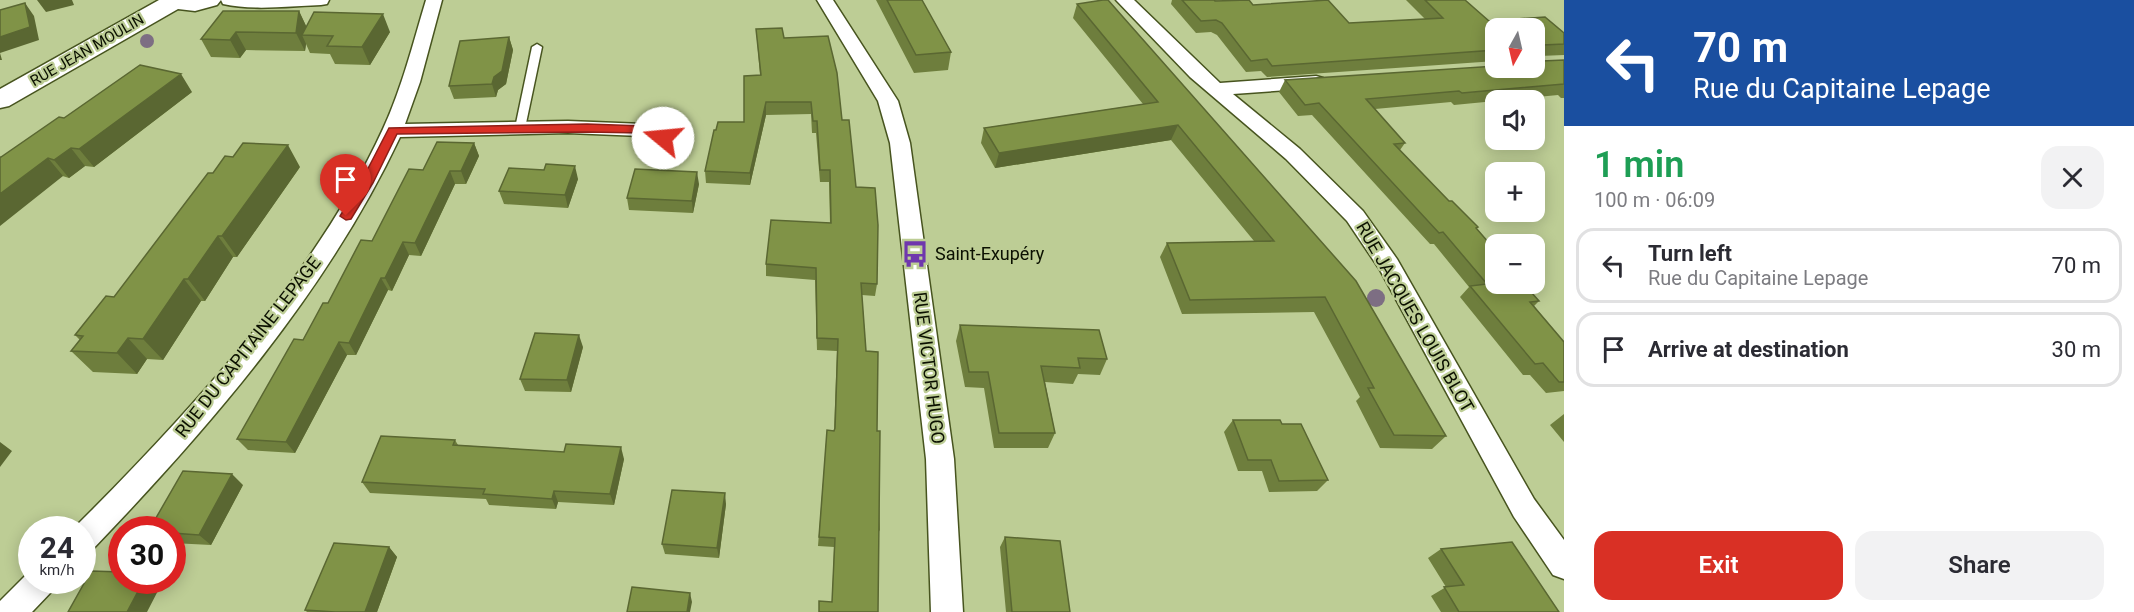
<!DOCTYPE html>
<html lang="en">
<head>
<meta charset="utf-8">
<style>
	:root { --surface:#fff; --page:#f2f2f3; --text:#2b2b33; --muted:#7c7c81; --line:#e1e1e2; --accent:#d93025 }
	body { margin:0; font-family:Roboto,sans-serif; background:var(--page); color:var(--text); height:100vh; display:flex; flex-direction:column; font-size:22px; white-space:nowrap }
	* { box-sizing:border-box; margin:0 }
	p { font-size:20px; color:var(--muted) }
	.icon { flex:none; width:33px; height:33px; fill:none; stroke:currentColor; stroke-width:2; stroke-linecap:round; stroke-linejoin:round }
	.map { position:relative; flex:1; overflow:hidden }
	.details { display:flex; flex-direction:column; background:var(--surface); width:570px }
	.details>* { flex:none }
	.hud { background:#1a4fa0; color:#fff; overflow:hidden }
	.needle { width:39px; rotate:188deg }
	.tools { position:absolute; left:1485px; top:18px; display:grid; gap:12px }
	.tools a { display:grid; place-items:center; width:60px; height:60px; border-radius:12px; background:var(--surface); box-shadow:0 3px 15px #0003; font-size:30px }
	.speed { position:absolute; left:18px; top:516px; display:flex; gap:12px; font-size:30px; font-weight:700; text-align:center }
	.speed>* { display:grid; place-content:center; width:78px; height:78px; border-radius:50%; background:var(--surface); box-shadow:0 3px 15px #0003; line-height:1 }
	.speed small { font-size:15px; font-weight:400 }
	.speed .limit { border:9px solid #d22; background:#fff; color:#111 }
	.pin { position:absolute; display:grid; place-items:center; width:51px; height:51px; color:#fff; margin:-62px -26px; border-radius:50% 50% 50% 0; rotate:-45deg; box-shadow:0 0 6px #0007 }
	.pin .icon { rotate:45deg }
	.me { position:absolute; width:66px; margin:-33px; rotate:287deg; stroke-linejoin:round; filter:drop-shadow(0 0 4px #0008) }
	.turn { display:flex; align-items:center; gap:21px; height:126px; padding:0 30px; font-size:27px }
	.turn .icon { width:78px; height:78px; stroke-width:2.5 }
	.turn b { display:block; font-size:42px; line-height:51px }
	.round { display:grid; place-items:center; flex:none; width:63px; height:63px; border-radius:18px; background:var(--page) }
	.head { display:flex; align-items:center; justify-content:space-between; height:102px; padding:0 30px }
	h1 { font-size:36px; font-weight:600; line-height:45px; color:#1e9e55 }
	.button { display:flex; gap:12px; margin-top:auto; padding:12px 30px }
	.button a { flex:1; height:69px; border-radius:18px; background:var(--accent); color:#fff; font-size:24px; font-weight:600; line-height:69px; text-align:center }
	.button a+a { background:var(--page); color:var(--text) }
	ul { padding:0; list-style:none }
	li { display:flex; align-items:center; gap:18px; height:75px; margin:0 12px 9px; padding:0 18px; border:3px solid var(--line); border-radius:18px }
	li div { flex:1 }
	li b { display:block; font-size:22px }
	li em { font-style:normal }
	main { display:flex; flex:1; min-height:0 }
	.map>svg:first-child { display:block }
</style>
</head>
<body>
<main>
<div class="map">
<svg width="1564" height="612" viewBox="0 0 1564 612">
	<rect width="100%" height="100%" fill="#bdcd95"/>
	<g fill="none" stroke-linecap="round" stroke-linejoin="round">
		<defs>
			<path id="lane" d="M537 44 542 47 525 128 520 131 515 128 532 47Z"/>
			<path id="street" d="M221 0H329L327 4 321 5C289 6 254 11 223 4Z
				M426 0H442L420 82 405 124 568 121 644 124 670 133 673 138 670 143 663 144 641 136 568 133 400 137C327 292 210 427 92 550L82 554V530H72C186 417 316 275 383 129 402 88 413 43 426 0Z
				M817 0H833L898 101 910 143 954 459 963 612H931L926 459 890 143 878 101Z
				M1116 0H1134L1220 83 1316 76 1323 78 1325 82 1323 86 1316 88 1233 94 1300 149 1363 211 1397 259 1534 499 1564 540V579L1553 575 1514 517 1380 270 1347 221 1286 159 1190 77Z
				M31 570 32 580H57L53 590 32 612H0V601Z"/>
			<path id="secondary" d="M159 0H221L217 5 195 11 178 9 9 106 0 108V89Z"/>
		</defs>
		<!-- lane casing -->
		<use href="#lane" stroke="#47541f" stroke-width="3"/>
		<!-- street casing -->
		<use href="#street" stroke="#47541f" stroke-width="3"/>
		<!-- secondary casing -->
		<use href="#secondary" stroke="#47541f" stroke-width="3"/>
		<!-- lane -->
		<use href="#lane" fill="#fff" fill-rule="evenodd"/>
		<!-- street -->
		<use href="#street" fill="#fff" fill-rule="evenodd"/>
		<!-- secondary -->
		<use href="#secondary" fill="#fff" fill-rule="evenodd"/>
	</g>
	<!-- trees -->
	<g fill="#7d6e83">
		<circle cx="147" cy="41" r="7"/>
		<circle cx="1376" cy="298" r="9"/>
	</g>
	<!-- wall -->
	<path fill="#6e7e3d" d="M876 0H922L951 52 948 70 914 73Z
		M1172 0H1214L1253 5 1349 23 1425 19 1406 0H1465L1489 21 1564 33V55L1539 56 1537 59 1542 61 1564 60V98H1561L1558 95 1454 105 1451 102 1375 109 1405 143 1400 150 1449 201 1478 227 1477 229 1539 301 1534 306 1564 342V391L1546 393 1530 375H1523L1460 297 1469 287 1434 244H1430L1312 115 1298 116 1279 92 1285 80 1534 68V28H1496V61L1267 77 1261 71 1246 72 1217 35 1211 32 1196 33 1171 4Z
		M1077 4 1446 436 1432 449 1380 448 1356 401 1360 397 1314 312 1182 314 1160 257 1167 243 1254 241 1171 140 995 168 981 143 984 128 1143 104 1073 18Z
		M299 11 306 26 390 32 370 65 335 64 330 54 310 53 306 44 305 51 246 50 240 58 211 57 201 39Z
		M756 29 784 38 842 120 877 284 875 296 862 295 866 351 877 431 880 530 832 602 834 547 818 546 827 430 834 431 837 351 817 350 815 280 766 276V264L830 223 829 182H820L816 133H812L811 114 766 115 750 185 706 183 705 171 716 130 744 122 760 75Z
		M509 37 513 50 506 84 498 90 496 97 454 99 449 86Z
		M192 92 94 167 85 166 69 178 1 157 64 118Z
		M474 143 479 156 466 184H455L421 256 409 255 392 291 388 290 356 355H347L295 453 248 450 237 439 328 303 372 241Z
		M300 167 237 257H233L205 301H201L163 360 147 359 137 374 93 372 71 351 80 340 75 335 114 297Z
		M544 170 578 179 568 208 504 204 499 191Z
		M699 184 693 213 629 210 627 198Z
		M960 325 1107 359 1100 375 1078 374 1073 384 1045 382 1055 433 1048 448H994L984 388 965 387 956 341Z
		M583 347 571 392 525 391 520 379Z
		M1564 414V442L1550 425Z
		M1233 420 1282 424 1328 480 1317 491 1269 492 1262 471H1238L1224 432Z
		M455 440 458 445 564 452 624 459 614 505 558 502 556 509 489 505 486 499 370 493 362 482Z
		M243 485 211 545 172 543V530Z
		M726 504 719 558 665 554 662 544Z
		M1005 537 1070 612H1006L1000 547Z
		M389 547 397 557 377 612H307L305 610Z
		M1441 549 1559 612H1441L1431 596 1446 587 1428 558Z"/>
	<!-- shaded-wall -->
	<path fill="#5a6732" d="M37 0H72L74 5 46 12Z
		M25 3 34 16 39 40 0 53 2 60H0V37Z
		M299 11 307 28 302 35 306 44 305 51 296 33Z
		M383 14 390 32 370 65 362 47Z
		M236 32 246 50 240 58 230 40Z
		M509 37 513 50 506 84 498 90 496 97 492 84Z
		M181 74 192 92 94 167 79 149Z
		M766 102V115L750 185V173Z
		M1178 125 1171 140 995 168 999 153Z
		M474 143 479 156 466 184 461 171Z
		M288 145 300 167 237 257 222 236Z
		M71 148 85 166 69 178 54 160Z
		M48 158 63 176 0 226V194Z
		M575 166 578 179 568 208 565 195Z
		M450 171 455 184 421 256 415 243Z
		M697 172 699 184 693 213 692 201Z
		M218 236 233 257 205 301 188 279Z
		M403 242 409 255 392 291 385 278Z
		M381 278 388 290 356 355 349 343Z
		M184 279 201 301 163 360 143 339Z
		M579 335 583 347 571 392 567 380Z
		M128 338 147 359 137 374 117 353Z
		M339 342 347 355 295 453 286 442Z
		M0 442 12 451 0 467Z
		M621 447 624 459 614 505 610 494Z
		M232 474 243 485 211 545 199 535Z
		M554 491 558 502 556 509 552 499Z
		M725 493 726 504 719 558 717 548Z
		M389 547 397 557 377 612H365Z
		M144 580H158L162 583 147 612H127Z
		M690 593 692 602 690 612H687Z"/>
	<!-- building -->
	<path fill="#809347" stroke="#5a6732" stroke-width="1.5" d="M887 0H922L951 52 916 55Z
		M1103 0H1108L1356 281 1446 436 1394 435 1368 388H1374L1325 297 1190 300 1167 243 1274 241 1178 125 999 153 984 128 1158 102 1077 4Z
		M1182 0H1214L1215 1 1249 0 1253 5 1328 0 1349 23 1443 18 1425 0H1465L1489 21 1545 17 1564 33V44L1543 45 1541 54 1534 57V28H1496V50L1272 66 1267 59 1251 61 1222 23 1216 20 1201 21Z
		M25 3 30 27 0 37V10Z
		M223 11H299L296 33 236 32 230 40 201 39Z
		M314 12 383 14 362 47 327 46 333 36 302 35Z
		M782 28 784 38 828 36 837 73 842 120H849L856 187 875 188 878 225 877 284 861 283 866 351 878 352 877 431H880L878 612H819V601L832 602 835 538 819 537 827 430 834 431 835 428 838 339 817 338 816 268 766 264 771 220 831 223 830 170H820L817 121H813L811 102H766L750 173 705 171 714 130H716L718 122H744V76L761 75 756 29Z
		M509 37 502 71 494 77 492 84 449 86 460 41Z
		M1534 57 1542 61 1564 60V84L1462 93 1459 91 1366 99 1405 143 1394 144 1449 201H1452L1478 227 1476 228 1496 251V284H1524L1539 301 1530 302 1564 342V382H1559L1543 363 1535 364 1470 286 1487 284 1443 232 1439 233 1319 103 1305 105 1285 80 1496 66V68H1534Z
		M140 65 181 74 79 149 71 148 54 160 48 158 0 194V157H1L59 117 64 118Z
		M437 142 474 143 461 171H450L415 243 403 242 385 278H381L349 343 339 342 286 442 237 439 294 339 303 340 323 303H328L361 240 372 241 409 169 423 170Z
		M243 143 288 145 222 236H218L188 279H184L143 339 128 338 117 353 71 351 83 336 75 335 106 296 114 297 208 173H213L225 156 233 157Z
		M546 164 575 166 565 195 499 191 509 168 544 170Z
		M635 169 697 172 692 201 627 198Z
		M960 325 1099 330 1107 359 1078 358 1080 368 1041 366 1055 433H999L988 372H969Z
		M535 333 579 335 567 380 520 379Z
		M1233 420H1280L1282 424H1301L1328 480 1279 481 1271 460H1248Z
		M381 436 455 440 453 445 564 452 566 444 621 447 610 494 554 491 552 499 483 494 485 489 362 482Z
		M183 471 232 474 199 535 172 533V530H149Z
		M672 490 725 493 717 548 662 544Z
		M1005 537 1060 541 1070 612H1012Z
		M1512 542 1559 612H1459L1444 587 1464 585 1441 549Z
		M334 543 389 547 365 612H335L305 610Z
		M91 571 122 572V580H144L127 612H68Z
		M632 587 690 593 687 612H627Z"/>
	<!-- route -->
	<path fill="#d93025" stroke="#8d1f18" stroke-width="1.5" d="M587 124 644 126 669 138 663 142 642 133 587 132 397 134 373 183 351 219 346 220 340 216 361 182 389 128Z"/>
	<!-- icons -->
	<defs>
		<symbol id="bus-bare" viewBox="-9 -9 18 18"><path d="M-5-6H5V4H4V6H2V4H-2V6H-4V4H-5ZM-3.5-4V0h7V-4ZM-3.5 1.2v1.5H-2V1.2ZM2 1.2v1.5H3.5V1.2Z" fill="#6f37ad" stroke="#bdcd95" stroke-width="2.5" paint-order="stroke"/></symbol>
	</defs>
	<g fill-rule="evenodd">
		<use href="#bus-bare" x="896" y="235" width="38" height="38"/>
	</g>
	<g text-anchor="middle" stroke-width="4.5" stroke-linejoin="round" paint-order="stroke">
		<!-- far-street labels -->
		<g font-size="15" fill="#0b1000" stroke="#bdcd95">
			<text transform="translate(87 50) rotate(-30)" y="5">RUE JEAN MOULIN</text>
		</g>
		<!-- poi labels -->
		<g font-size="18" fill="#0b1000" stroke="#bdcd95" text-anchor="start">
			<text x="935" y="260">Saint-Exupéry</text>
		</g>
		<!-- street labels -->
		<g font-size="18" fill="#0b1000" stroke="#bdcd95">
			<text transform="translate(1415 317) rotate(60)" y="6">RUE JACQUES LOUIS BLOT</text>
			<text transform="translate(248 347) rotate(-52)" y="6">RUE DU CAPITAINE LEPAGE</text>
			<text transform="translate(929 368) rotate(83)" y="6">RUE VICTOR HUGO</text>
		</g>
	</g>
</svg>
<div class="tools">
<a><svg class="needle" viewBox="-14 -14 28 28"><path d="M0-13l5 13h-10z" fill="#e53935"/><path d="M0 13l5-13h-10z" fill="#7c7c81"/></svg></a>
<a><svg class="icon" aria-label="sound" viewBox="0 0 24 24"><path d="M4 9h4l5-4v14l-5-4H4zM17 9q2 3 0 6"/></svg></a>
<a>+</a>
<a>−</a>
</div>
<div class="speed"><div>24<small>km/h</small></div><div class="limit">30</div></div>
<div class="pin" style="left:346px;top:216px;background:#d93025"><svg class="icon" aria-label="arrive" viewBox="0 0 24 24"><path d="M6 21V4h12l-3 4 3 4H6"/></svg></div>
<svg class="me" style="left:663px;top:138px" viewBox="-20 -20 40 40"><circle r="19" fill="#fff"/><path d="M0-13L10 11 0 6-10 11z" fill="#d93025"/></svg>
</div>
<section class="details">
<div class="hud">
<div class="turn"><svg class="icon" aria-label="left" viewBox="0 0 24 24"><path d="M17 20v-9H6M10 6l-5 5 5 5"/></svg><div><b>70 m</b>Rue du Capitaine Lepage</div></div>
</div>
<div class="head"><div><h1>1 min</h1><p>100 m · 06:09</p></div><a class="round"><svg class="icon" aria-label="close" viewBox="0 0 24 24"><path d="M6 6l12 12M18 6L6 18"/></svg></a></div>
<ul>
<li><svg class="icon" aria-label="left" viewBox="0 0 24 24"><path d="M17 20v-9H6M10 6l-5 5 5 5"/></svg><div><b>Turn left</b><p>Rue du Capitaine Lepage</p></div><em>70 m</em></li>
<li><svg class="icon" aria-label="arrive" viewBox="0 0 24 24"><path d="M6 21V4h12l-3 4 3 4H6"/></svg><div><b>Arrive at destination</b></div><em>30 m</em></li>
</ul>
<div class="button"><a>Exit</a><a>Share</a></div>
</section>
</main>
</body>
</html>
